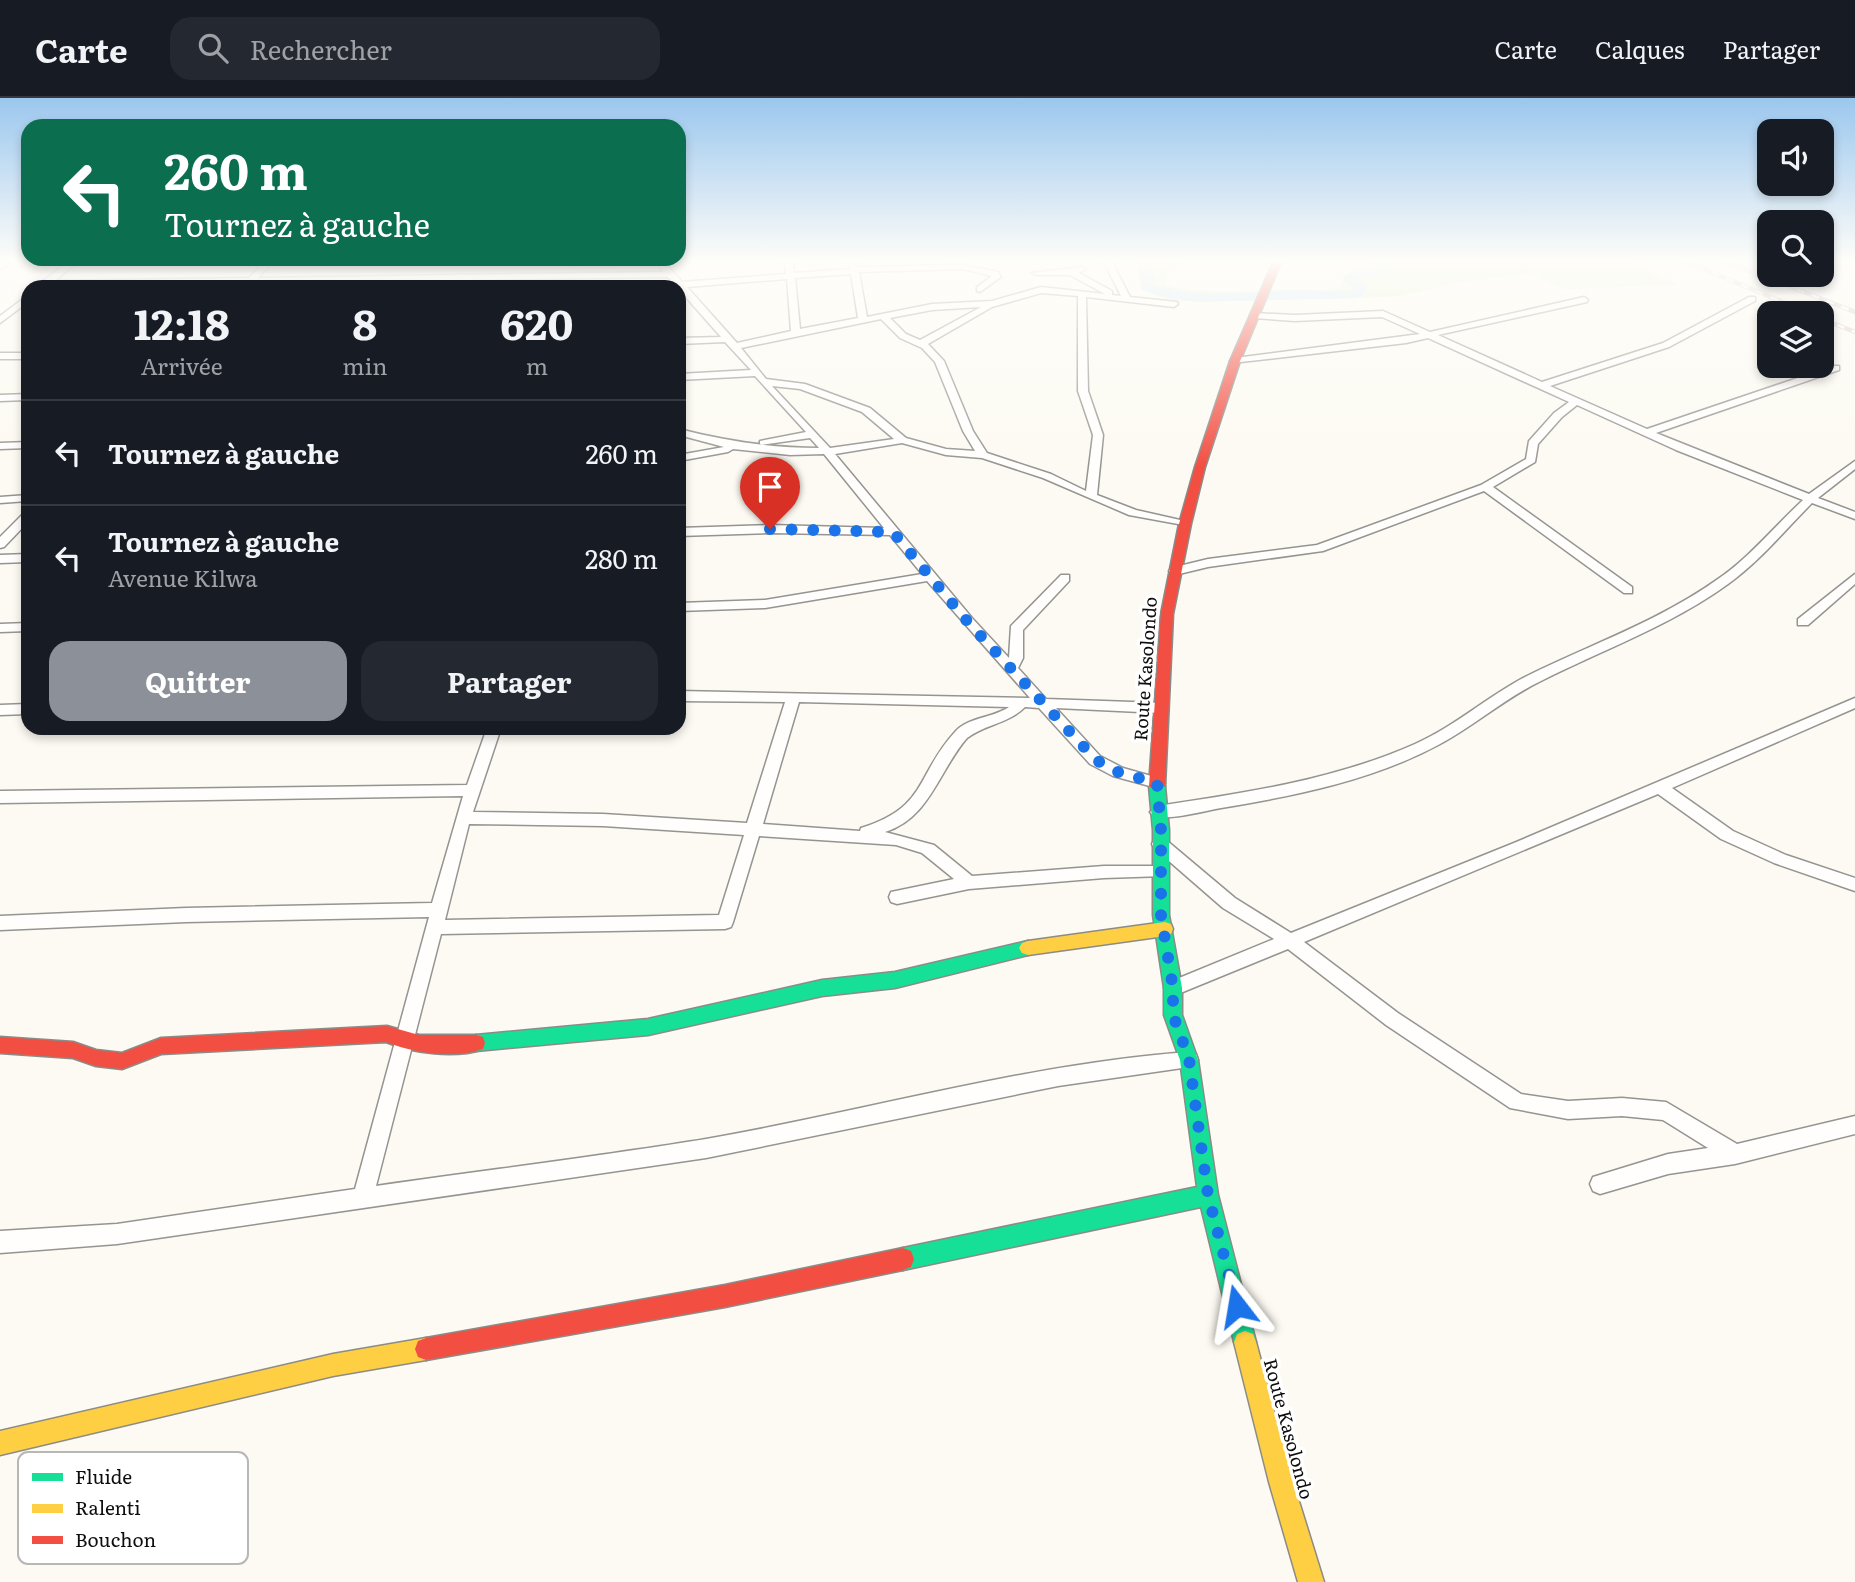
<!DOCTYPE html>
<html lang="fr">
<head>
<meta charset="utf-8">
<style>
	:root { --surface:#171b24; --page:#242831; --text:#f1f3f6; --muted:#9ea1a6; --line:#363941; --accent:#8c9099 }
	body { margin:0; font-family:Literata,serif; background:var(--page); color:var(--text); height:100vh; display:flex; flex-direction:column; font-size:26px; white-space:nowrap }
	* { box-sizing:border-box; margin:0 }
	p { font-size:23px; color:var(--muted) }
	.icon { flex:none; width:38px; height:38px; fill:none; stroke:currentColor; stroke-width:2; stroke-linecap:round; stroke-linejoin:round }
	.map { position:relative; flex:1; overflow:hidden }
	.panel { position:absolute; left:21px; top:182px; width:665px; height:455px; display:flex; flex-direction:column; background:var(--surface); border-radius:21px; box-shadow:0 4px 10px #0003 }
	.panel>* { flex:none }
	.top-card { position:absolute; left:21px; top:21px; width:665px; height:147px; border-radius:21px; box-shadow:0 4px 10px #0003; background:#0b6e4f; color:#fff; overflow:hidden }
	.tools { position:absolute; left:1757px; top:21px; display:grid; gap:14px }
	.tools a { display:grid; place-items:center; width:77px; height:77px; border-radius:14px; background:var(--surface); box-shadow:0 4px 10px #0003; font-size:35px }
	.pin { position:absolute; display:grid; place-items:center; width:60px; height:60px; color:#fff; margin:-72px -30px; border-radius:50% 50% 50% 0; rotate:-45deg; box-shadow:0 0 7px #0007 }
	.pin .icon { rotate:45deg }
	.me { position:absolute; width:77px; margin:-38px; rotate:346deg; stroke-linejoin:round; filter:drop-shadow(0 0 5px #0008) }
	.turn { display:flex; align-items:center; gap:24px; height:147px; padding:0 28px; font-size:32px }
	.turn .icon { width:91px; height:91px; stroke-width:2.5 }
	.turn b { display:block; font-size:49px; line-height:60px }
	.eta { display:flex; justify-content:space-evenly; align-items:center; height:119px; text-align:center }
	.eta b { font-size:42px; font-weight:700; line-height:49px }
	.button { display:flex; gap:14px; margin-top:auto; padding:14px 28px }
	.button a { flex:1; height:80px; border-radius:21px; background:var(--accent); color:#fff; font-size:28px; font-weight:700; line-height:80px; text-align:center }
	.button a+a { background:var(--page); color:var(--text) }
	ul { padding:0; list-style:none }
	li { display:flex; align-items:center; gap:21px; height:105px; padding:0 28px; border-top:2px solid var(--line) }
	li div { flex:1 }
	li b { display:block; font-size:26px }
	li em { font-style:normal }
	header { display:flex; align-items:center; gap:42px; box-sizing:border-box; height:98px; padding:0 35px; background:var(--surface); border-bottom:2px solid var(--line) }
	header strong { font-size:33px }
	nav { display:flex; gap:38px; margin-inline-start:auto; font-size:24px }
	.search { width:490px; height:63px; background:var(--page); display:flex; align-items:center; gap:18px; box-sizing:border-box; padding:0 24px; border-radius:21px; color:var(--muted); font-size:26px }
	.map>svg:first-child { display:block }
</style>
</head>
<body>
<header>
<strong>Carte</strong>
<div class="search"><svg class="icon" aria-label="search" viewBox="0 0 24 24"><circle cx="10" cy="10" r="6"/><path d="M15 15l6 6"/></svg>Rechercher</div>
<nav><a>Carte</a><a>Calques</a><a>Partager</a></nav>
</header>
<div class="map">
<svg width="1855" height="1484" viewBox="0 0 1855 1484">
	<rect width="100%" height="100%" fill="#fcfaf2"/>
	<!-- green -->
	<path fill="#e3f2d1" d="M1139 162H1192L1169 170 1165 187 1191 192 1252 195 1250 202C1222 202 1166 209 1145 192Z
		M1372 162H1621L1680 187 1564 191 1529 176 1457 185 1401 198 1317 202 1313 195 1340 189 1343 179 1355 170 1376 168Z"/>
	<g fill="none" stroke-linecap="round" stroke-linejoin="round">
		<!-- river -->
		<path fill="#c7e3f8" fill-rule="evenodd" d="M1136 162H1148L1155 180 1154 187 1198 196 1286 192 1347 193 1353 190 1344 183 1345 178 1355 170 1377 168V162H1389L1388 174 1358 180 1368 189 1361 199 1356 200 1198 204 1163 199 1142 192Z"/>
		<defs>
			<path id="street" d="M6 162H15L0 171V165Z
				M70 162H79L55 183 249 180 266 162H274L258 180 664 174 654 162H662L682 184 786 176 785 162H793L794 175 850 171 849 163 856 162 858 169 963 167 998 174 1001 179 980 194 977 193V189L992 178 963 171 859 174 867 219 932 206 992 203 1041 189 1105 196 1070 177H1036L1032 175 1082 169 1086 171 1079 175 1112 193V197L1121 198 1103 162H1111L1130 199 1177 204 1178 206 1174 209 1086 199 1088 293 1103 337 1097 397 1136 412 1189 424V428L1129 417 1043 380 982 360 946 357 902 345 835 356 972 520 1009 560 1011 528 1061 477H1069V483L1023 532V560L1018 570 1046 601 1161 605 1168 610 1161 615 1056 610 1100 658 1123 670 1162 681 1165 685 1162 689 1157 690 1113 678 1090 666 1039 610 1025 609C1008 626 985 626 967 640 939 672 930 720 885 734L934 747 972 778 1104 768H1159L1165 770 1167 774 1165 778 1104 780 969 791 897 806 891 804 889 799 891 794 954 781 922 755 896 747 759 738 733 824 731 829 725 831 441 836 376 1088C486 1072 596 1059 706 1041 867 1013 1026 966 1189 954L1196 956 1198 962 1196 968 1058 988 706 1060 117 1146 0 1155V1133L117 1126 355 1091 429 819 186 824 0 832V818L186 810 432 805 463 698 0 705V693L467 687 487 630H501L473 714 603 716 747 725 785 604 679 603V593L1030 600 927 483 765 510 679 513V505L765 502 922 476 890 437 770 435 679 438V430L770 427 884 430 824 356 790 357 733 351 728 354 679 363V357L724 349 679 337V331C726 343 770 350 819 350L810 340 760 347V343L806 334 755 278 679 282V276L751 272 725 244 679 246V240L721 239 668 179 253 185 248 189 244 185 42 189V184ZM851 176 858 220 800 231 795 180ZM787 181 791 233 737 245 687 189ZM1041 195 1078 198V293L1093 337 1086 393 1051 376 987 355 973 333 944 263 928 246 992 209ZM981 209 920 242 906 236 890 220 932 212ZM881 221 900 240 922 250 935 264 963 333 975 353 946 351 906 340 870 310 805 286 766 281 741 250ZM772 288 800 291 862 314 894 341 830 350ZM799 604 1009 609C993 620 968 619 955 634 915 678 928 709 861 730L860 733 763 726ZM469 726 603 728 744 737 719 817 445 822Z
				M28 197V204L0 225V218Z
				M1584 199 1588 202 1587 204 1438 237 1542 284 1663 245 1749 199H1755V203L1669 249 1550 288 1647 331 1833 268H1839V272L1656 335 1809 396 1855 363V371L1818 400 1855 414V421L1812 405C1784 433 1760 463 1728 486 1670 528 1602 552 1539 584 1504 601 1474 628 1440 646 1374 682 1294 698 1221 710 1204 713 1168 723 1153 718L1150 714 1158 708C1245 695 1334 682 1415 646 1456 628 1489 597 1529 577 1592 546 1659 523 1718 481 1750 459 1774 429 1803 402L1676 352 1577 307 1562 319 1538 346 1535 364 1493 389 1632 489V495H1624L1484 393 1323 453 1208 469 1175 477 1169 473 1171 470 1208 461 1317 447 1481 387 1526 361 1529 343 1554 315 1569 304 1428 240 1406 245 1232 265 1230 263 1235 260 1420 236 1382 219 1295 223 1254 220 1250 217 1251 215 1295 217 1383 213 1430 234Z
				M0 255H28V261H0Z
				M28 296V302L0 303V297Z
				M28 344V350L0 351V345Z
				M28 397V403L0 405V399Z
				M28 414V424L4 449 0 450V439L24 415Z
				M28 456V464L0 465V457Z
				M1855 476V486L1808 527H1798V521Z
				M28 525V533L0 534V526Z
				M1855 600V610L1672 690 1733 733 1786 757 1855 780V793L1774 765 1721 741 1658 696 1304 844 1398 915 1521 996 1568 1003 1622 1000 1666 1004 1737 1046 1855 1018V1036L1735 1066 1668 1076 1600 1096 1593 1093 1590 1086 1593 1079 1668 1056 1708 1050 1663 1022 1622 1018 1568 1021 1510 1010 1386 927 1288 851 1173 898 1167 895 1164 890 1167 885 1274 841 1223 810 1154 750 1152 746 1154 742H1166L1235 800 1291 835 1514 745Z
				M28 606V616L0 617V607Z"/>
			<path id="fast" d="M1157 682 1165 688 1169 732V817L1182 890V917L1198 962 1218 1097 1256 1244 1253 1252 1245 1255 1237 1252 1234 1244 1201 1109 903 1172 895 1169 892 1161 895 1153 903 1150 1197 1089 1180 962 1164 917V890L1153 817V732L1149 688Z
				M1028 843 1034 845 1037 850 1034 855 1028 857 895 890 822 898 648 937 476 953 469 951 467 945 469 939 476 937 648 921 822 882 895 874Z"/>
			<path id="slow" d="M1165 824 1171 826 1173 831 1171 836 1165 838 1028 857 1022 855 1019 850 1022 845 1028 843Z
				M1245 1233 1253 1236 1256 1244 1293 1384 1324 1484H1298L1269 1384 1234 1244 1237 1236Z
				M426 1240 434 1243 437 1251 434 1259 426 1262 333 1278 0 1357V1333L333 1256Z"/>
			<path id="jam" d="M1274 162H1282L1240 263 1205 369 1191 426 1173 516 1165 688 1157 694 1149 688 1161 516 1179 426 1195 369 1230 263Z
				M387 928 419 937H476L483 939 485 945 483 951C454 961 414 955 386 944L161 956 122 971 96 968 73 960 0 955V939L73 944 96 952 122 955 161 940Z
				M903 1150 911 1153 914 1161 911 1169 903 1172 725 1209 426 1262 418 1259 415 1251 418 1243 426 1240 725 1187Z"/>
		</defs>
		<!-- street casing -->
		<use href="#street" stroke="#959491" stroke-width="3"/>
		<!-- fast casing -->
		<use href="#fast" stroke="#8c8b87" stroke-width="3"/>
		<!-- slow casing -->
		<use href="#slow" stroke="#8c8b87" stroke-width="3"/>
		<!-- jam casing -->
		<use href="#jam" stroke="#8c8b87" stroke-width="3"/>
		<!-- street -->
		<use href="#street" fill="#fffefd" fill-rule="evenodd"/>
		<!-- fast -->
		<use href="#fast" fill="#16e098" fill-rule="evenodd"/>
		<!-- slow -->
		<use href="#slow" fill="#ffcf43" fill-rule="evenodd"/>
		<!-- jam -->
		<use href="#jam" fill="#f24e42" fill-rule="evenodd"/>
		<defs>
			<path id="rail" d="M1682 162 1809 215
				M1722 162 1855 214
				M1822 221 1855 234"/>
		</defs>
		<!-- rail casing -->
		<use href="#rail" stroke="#d9c4c3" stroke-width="4.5"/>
		<!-- rail -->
		<use href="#rail" stroke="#fff" stroke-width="2.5" stroke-dasharray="8" stroke-linecap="butt"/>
	</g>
	<!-- sky -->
	<linearGradient id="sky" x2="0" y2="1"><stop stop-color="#9bc7ee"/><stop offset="0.44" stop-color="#fefdf9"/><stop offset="1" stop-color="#fefdf9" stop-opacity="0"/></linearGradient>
	<rect width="1855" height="370" fill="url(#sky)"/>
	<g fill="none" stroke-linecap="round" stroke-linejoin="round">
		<!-- route -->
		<path stroke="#1a73e8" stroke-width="12" stroke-dasharray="0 21.6" d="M770 431 893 434 967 523 1096 662 1118 674 1157 685 1161 732V817L1173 890V917L1189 961 1208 1097 1237 1208"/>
	</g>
	<g text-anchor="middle" stroke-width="7" stroke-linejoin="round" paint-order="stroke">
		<!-- street labels -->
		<g font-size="18" fill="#0e0e0e" stroke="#fff">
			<text transform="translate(1146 571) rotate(-86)" y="6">Route Kasolondo</text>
			<text transform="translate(1288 1331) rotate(75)" y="6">Route Kasolondo</text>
		</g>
	</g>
	<!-- legend -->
	<rect x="18" y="1354" width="230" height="112" rx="10" fill="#fff" stroke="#b7b7b7" stroke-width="2"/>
	<rect x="32" y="1375" width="31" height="8" fill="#16e098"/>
	<rect x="32" y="1406" width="31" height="9" fill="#ffcf43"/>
	<rect x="32" y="1438" width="31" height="8" fill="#f24e42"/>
	<g font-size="19" fill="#0e0e0e">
		<text x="75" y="1386">Fluide</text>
		<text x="75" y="1417">Ralenti</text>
		<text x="75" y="1449">Bouchon</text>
	</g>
</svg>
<div class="tools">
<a><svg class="icon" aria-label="sound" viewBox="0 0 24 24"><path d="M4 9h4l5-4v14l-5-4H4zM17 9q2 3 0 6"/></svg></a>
<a><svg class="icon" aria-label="search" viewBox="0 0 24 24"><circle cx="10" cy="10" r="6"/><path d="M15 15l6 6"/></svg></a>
<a><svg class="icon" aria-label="layers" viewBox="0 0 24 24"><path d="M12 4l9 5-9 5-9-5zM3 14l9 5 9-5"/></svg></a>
</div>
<div class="pin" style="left:770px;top:431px;background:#d93025"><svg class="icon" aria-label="arrive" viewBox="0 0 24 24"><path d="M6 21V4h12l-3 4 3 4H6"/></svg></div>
<svg class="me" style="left:1237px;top:1208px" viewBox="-20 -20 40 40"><path d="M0-17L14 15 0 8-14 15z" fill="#1a73e8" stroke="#fff" stroke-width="4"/></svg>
<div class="top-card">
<div class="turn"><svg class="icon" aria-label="left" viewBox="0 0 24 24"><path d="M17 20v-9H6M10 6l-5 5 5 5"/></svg><div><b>260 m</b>Tournez à gauche</div></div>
</div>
<section class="panel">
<div class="eta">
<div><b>12:18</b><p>Arrivée</p></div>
<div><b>8</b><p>min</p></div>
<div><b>620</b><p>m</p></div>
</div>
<ul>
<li><svg class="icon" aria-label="left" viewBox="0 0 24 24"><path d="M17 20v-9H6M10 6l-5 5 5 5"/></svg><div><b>Tournez à gauche</b></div><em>260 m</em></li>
<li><svg class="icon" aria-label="left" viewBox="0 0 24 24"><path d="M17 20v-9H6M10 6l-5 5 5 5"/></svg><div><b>Tournez à gauche</b><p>Avenue Kilwa</p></div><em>280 m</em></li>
</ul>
<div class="button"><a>Quitter</a><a>Partager</a></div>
</section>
</div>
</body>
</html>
